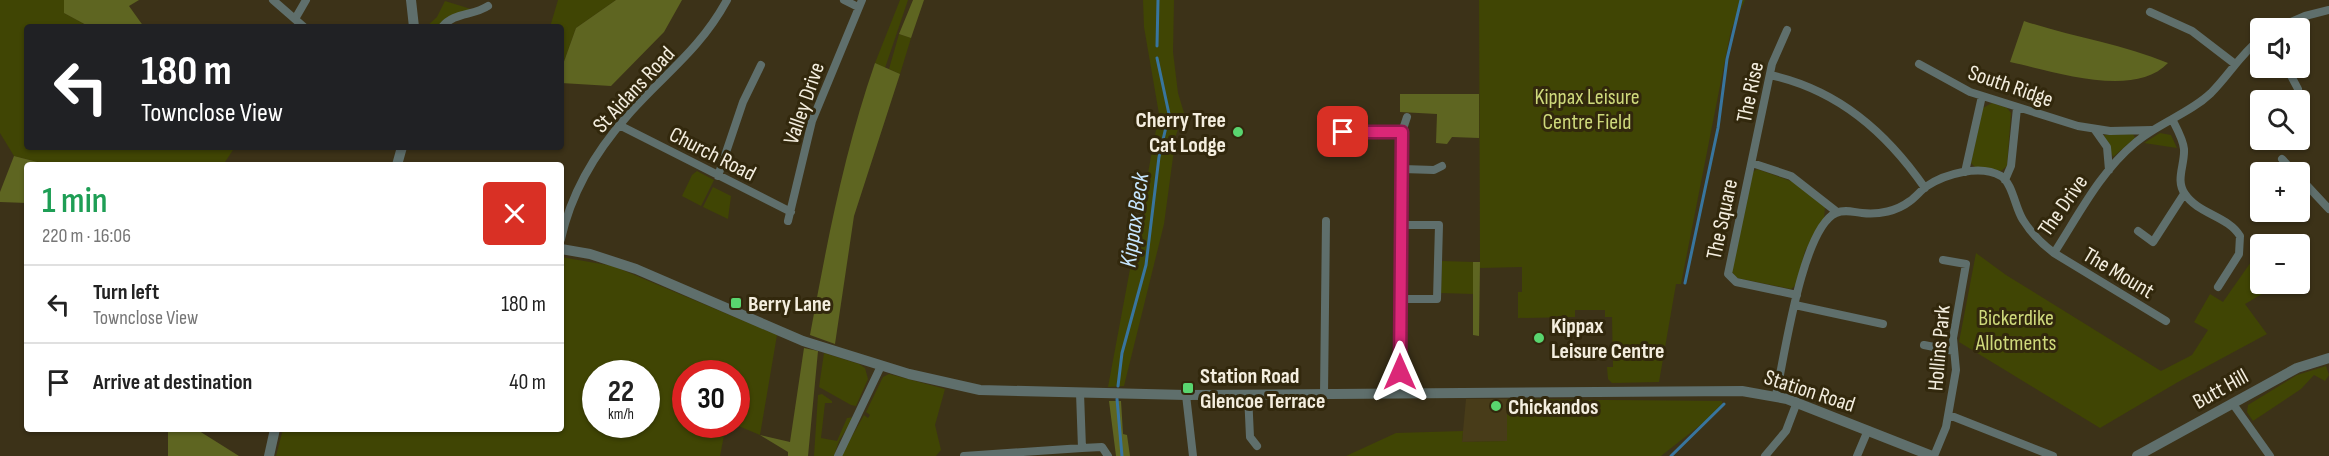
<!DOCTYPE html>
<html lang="en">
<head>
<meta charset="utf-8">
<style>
	:root { --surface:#fff; --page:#f6f6f6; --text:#222; --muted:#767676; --line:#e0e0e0 }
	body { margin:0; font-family:"Sofia Sans Condensed",sans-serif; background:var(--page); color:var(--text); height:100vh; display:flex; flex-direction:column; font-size:22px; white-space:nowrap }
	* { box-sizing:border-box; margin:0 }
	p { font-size:20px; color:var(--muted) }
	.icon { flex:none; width:33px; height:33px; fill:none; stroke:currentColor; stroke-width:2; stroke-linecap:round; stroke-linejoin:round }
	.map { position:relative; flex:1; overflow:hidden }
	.details { position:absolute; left:24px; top:162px; width:540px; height:270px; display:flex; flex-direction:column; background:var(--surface); border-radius:6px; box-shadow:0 2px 4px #0004 }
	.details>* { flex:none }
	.guide { position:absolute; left:24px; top:24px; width:540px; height:126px; border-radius:6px; box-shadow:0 2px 4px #0004; background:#202124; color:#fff; overflow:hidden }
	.fabs { position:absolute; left:2250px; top:18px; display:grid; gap:12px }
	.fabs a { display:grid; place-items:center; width:60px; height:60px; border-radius:6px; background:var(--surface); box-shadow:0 2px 4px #0004; font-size:30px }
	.speed { position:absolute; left:582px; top:360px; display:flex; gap:12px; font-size:30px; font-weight:700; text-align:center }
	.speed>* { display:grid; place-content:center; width:78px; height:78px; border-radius:50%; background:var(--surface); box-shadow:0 2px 4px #0004; line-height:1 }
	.speed small { font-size:15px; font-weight:400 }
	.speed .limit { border:9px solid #d22; background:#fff; color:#111 }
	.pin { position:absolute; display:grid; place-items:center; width:51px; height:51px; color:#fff; margin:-26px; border-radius:12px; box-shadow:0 3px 9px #0006 }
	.me { position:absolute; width:66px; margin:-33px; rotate:0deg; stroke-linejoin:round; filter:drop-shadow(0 0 4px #0008) }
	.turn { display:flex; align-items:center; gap:21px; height:126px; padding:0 18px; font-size:27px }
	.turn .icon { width:78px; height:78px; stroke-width:2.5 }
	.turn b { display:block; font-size:42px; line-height:51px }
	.round { display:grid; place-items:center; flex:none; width:63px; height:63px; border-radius:6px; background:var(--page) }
	.summary { display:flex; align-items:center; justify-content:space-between; height:102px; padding:0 18px }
	h1 { font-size:36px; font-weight:600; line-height:45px; color:#1e9e55 }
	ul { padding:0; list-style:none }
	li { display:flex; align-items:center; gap:18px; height:78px; padding:0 18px; border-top:2px solid var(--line) }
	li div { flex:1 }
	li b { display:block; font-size:22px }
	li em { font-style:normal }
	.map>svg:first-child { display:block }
</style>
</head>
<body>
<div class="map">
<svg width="2329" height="456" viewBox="0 0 2329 456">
	<rect width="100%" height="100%" fill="#3c3218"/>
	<!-- built -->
	<path fill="#483c19" d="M1466 399H1507L1508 441 1462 442Z"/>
	<!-- green -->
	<path fill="#404504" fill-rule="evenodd" d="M0 0H64V13L90 27H27V147H235L223 165H49L14 156 0 133Z
		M558 0H616L576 28 561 70V27H550Z
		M900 0H908L885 68 875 63Z
		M1143 0H1174L1173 52 1178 93 1184 113 1176 135 1164 224 1124 386 1108 387 1159 114 1144 27Z
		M1479 0H1745L1731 30 1681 284H1676L1659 382 1612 383 1608 379 1607 367H1613L1612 317H1605V310H1575V317L1518 318V292H1522V267L1480 268Z
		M445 1 474 10 449 17 437 27H426L437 17Z
		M899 34 911 38 900 74 889 69Z
		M1992 103 2007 108 2011 113 2007 166 2001 171 1976 168 1971 163 1983 108Z
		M2160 133 2171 135 2177 148 2144 143Z
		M2133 134 2135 138 2113 157 2104 135Z
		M1757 169 1796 183 1825 207 1824 219 1805 251 1796 285 1791 289 1737 278 1732 272 1753 172Z
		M697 171 714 180 701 206 682 196 692 175Z
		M713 187 731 196 728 219 703 207Z
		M2260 249V284H2279L2245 304 2267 334 2178 382 2100 428 1959 342 1976 253 2006 275 2161 371 2192 355 2208 330 2194 322 2210 294 2223 302Z
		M561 257 613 266 777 335 760 435 736 425V374H686V424L726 425 720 456H276L283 429H561ZM596 374H646V424H596Z
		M1442 261 1473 262V294L1441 293Z
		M824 353 859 364 865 368 868 379 856 406 851 405 819 387Z
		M2326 366 2329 375 2325 381 2314 375 2301 389 2253 421 2247 412 2248 405 2297 375Z
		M889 374 945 389 935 425 941 450 936 456H841L864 415 868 418 870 415 866 412 883 377Z
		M822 394 832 401V403H825L821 438 837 441 847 418 854 417 839 441 834 456H814L818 395Z
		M1507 399 1722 401V408L1661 456H1346L1396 433 1463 431 1462 442 1507 441Z"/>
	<!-- forest -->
	<path fill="#5e6521" d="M64 0H139L129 6 144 27H90L64 13Z
		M616 0H682L664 32 611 86 561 83V70L576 28Z
		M913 0H924L911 38 899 34Z
		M2024 21C2072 37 2122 44 2168 63 2134 99 2053 71 2010 62Z
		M875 63 900 74 854 216 835 344 810 335C827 243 844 152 875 63Z
		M1400 94H1479V138L1452 137 1447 144 1436 143 1437 114 1400 112Z
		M14 156 49 165H27V203L0 202V192Z
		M1473 262H1480L1479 336 1473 335Z
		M804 348 818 351 808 456H788V452L760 435 790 442Z
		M1109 401H1121L1123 434 1127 435 1130 456H1116Z
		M168 429H196L239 456H168Z"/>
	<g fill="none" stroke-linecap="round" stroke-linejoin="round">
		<!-- stream -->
		<path stroke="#38759e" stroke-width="3" d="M1157 46 1158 0
			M1685 283 1718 128 1727 59 1741 0
			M1118 386 1122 353 1146 265 1159 157 1169 114 1157 58
			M1117 399 1122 456
			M1671 456 1724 404"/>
		<!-- minor -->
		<path stroke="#5f6f6c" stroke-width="8" d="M273 0 304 27
			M844 0 858 7
			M2150 12 2192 31 2235 64
			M295 19 306 0
			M442 27C454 12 473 16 488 6
			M2277 28 2305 16 2329 10
			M1787 30 1772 64 1728 274 1736 282 1797 295
			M1919 64 1970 92 2078 126 2110 131 2152 130
			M2287 68 2298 89
			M1770 75C1838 90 1886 132 1925 188
			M2172 119C2177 129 2183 139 2184 149 2185 165 2175 180 2185 194 2198 214 2228 216 2240 236L2239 254 2218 287
			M619 125 791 212
			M2095 130 2107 147 2109 170
			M1402 132 1407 117
			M1328 139 1349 131 1402 132
			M2282 159 2294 172
			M1752 163 1791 176 1837 212
			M1403 169 1434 170 1442 166
			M1965 172 1982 96
			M718 176 743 102 761 65
			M2300 178 2329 209
			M2005 180 2011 166 2017 108
			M788 221 812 121 862 0
			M2138 231 2153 242 2184 194
			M561 239C571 193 597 150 628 115 664 74 699 51 727 0
			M2054 253 2166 321
			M1400 299H1437L1439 225H1401
			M1795 305 1883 324
			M1924 345 1954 351
			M1400 392 1402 132
			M1248 394 1250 437 1257 446
			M1324 394 1326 221
			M1186 395 1193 456
			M1776 395C1784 359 1802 228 1836 213 1845 209 1853 212 1862 213 1879 215 1897 211 1910 201 1916 197 1921 190 1927 186 1945 174 1980 164 2001 176 2013 184 2015 208 2023 220 2031 233 2042 244 2054 253 2078 216 2100 172 2135 143 2158 123 2189 114 2211 93 2229 75 2240 55 2260 39
			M2233 404 2270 456
			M1949 415 2053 456
			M1082 448 1102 447 1108 456
			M838 456 881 366
			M964 456 1082 448 1080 393
			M1765 456 1786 431 1797 402
			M1857 456 1868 430
			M1934 456 1946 427 1956 370 1953 338 1966 264 1943 260"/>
		<!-- tertiary -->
		<path stroke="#5f6f6c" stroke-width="10" d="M411 0 414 27
			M397 165 402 147
			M561 249 590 254 636 269 803 341 909 374 980 390 1186 395 1742 391 1787 399 1932 456
			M269 456 275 429
			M2137 456 2297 368 2329 358"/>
	</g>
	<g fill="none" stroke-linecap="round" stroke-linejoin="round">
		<defs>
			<path id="route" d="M1343 132H1402L1400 372"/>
		</defs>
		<!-- route casing -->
		<use href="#route" stroke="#8e194d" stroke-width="15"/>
		<!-- route -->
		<use href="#route" stroke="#db2777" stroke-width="10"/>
	</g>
	<!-- markers -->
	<g fill="#59d56f" stroke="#32280d" stroke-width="2">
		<circle cx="1238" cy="132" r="6"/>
		<rect x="730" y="297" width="12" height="12" rx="3"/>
		<circle cx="1539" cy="338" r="6"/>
		<rect x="1182" y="382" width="12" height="12" rx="3"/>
		<circle cx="1496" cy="406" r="6"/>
	</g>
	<g text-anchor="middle" stroke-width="6" stroke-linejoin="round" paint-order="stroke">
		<!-- street labels -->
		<g font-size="22" fill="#f4eedf" stroke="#32280d">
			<text transform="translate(2011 85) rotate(19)" y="8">South Ridge</text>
			<text transform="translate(633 89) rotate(-47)" y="8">St Aidans Road</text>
			<text transform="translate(1749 92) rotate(-78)" y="8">The Rise</text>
			<text transform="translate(803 103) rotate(-71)" y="8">Valley Drive</text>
			<text transform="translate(713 153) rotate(27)" y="8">Church Road</text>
			<text transform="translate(2062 205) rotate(-55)" y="8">The Drive</text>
			<text transform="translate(1721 219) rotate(-78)" y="8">The Square</text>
			<text transform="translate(2119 272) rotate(31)" y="8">The Mount</text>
			<text transform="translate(1938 348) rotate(-85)" y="8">Hollins Park</text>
			<text transform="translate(2220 388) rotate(-29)" y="8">Butt Hill</text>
			<text transform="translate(1810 390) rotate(18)" y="8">Station Road</text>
		</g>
		<!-- park labels -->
		<g font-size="22" fill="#ced97b" stroke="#32280d">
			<text x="1587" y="104">Kippax Leisure<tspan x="1587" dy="25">Centre Field</tspan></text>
			<text x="2016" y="325">Bickerdike<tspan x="2016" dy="25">Allotments</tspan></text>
		</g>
		<!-- poi labels -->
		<g font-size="22" font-weight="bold" fill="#f4eedf" stroke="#32280d" text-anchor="start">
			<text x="1226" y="127" text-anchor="end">Cherry Tree<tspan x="1226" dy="25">Cat Lodge</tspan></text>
			<text x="748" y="311">Berry Lane</text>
			<text x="1551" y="333">Kippax<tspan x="1551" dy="25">Leisure Centre</tspan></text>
			<text x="1200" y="383">Station Road<tspan x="1200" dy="25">Glencoe Terrace</tspan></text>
			<text x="1508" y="414">Chickandos</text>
		</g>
		<!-- water labels -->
		<g font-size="24" font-style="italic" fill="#c6e6ff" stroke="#32280d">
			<text transform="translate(1134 220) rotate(-82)" y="8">Kippax Beck</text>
		</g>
	</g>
</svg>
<div class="fabs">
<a><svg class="icon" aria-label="sound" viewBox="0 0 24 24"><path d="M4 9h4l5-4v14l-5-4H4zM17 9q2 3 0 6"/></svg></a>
<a><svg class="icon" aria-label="search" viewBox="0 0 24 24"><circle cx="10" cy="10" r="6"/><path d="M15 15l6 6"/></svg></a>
<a>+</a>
<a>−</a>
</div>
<div class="speed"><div>22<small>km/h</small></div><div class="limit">30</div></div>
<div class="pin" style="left:1343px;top:132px;background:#d93025"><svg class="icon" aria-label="arrive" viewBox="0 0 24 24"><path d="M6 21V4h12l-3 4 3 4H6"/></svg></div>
<svg class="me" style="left:1400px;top:372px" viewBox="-20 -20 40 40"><path d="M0-17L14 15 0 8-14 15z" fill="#db2777" stroke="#fff" stroke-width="4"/></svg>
<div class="guide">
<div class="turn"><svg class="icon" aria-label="left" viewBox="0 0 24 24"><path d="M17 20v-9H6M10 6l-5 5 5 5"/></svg><div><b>180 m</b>Townclose View</div></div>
</div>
<section class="details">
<div class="summary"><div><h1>1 min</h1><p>220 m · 16:06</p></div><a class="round" style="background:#d93025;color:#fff"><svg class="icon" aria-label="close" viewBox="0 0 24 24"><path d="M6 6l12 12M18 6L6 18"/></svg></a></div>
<ul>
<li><svg class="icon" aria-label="left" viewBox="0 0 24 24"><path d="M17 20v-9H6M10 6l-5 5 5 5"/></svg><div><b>Turn left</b><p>Townclose View</p></div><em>180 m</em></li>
<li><svg class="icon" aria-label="arrive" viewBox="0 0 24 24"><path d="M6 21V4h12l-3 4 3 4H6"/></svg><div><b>Arrive at destination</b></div><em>40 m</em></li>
</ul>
</section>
</div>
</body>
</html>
